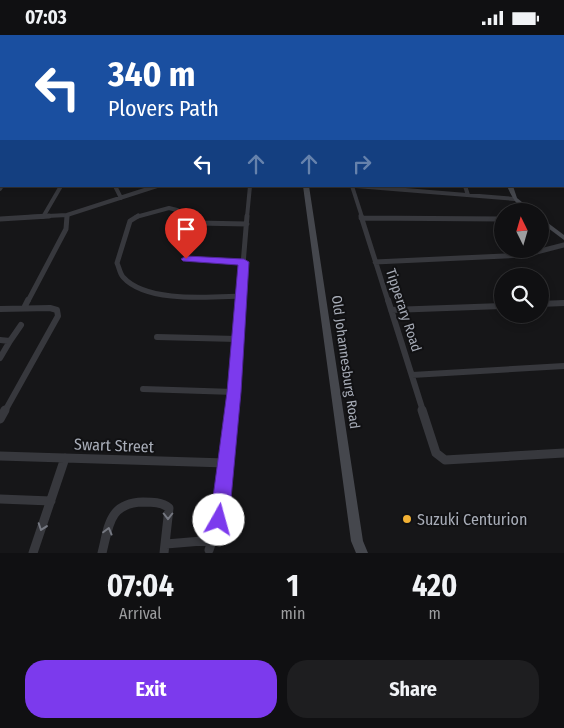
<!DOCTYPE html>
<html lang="en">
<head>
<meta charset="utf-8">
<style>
	:root { --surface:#101012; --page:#1e1e20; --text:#f1f3f6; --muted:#9c9d9f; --line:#303032; --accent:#7c3aed }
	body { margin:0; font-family:"Fira Sans Condensed",sans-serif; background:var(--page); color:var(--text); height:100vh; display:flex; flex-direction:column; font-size:19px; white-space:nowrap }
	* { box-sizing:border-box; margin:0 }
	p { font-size:16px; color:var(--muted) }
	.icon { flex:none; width:28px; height:28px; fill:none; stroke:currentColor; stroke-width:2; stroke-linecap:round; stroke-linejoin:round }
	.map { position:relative; height:518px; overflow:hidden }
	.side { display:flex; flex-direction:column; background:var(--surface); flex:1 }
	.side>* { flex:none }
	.banner { position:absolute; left:0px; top:0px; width:565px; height:152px; box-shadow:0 2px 8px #0003,0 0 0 1px var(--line); background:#1a4fa0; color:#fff; overflow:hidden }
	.needle { width:32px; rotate:355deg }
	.fabs { position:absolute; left:494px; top:168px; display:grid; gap:10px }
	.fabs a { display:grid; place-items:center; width:55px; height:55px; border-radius:50%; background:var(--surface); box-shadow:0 2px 8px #0003,0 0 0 1px var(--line); font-size:25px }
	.pin { position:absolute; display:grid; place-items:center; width:42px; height:42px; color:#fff; margin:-51px -21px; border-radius:50% 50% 50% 0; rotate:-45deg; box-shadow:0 0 5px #0007 }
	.pin .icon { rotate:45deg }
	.me { position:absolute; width:55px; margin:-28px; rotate:7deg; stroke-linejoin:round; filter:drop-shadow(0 0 4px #0008) }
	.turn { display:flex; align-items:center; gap:18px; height:105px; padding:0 25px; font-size:22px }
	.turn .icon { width:65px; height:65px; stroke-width:2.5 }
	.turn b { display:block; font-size:35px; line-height:42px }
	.lanes { display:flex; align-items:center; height:48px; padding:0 25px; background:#0003; justify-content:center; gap:25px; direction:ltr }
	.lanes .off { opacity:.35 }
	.eta { display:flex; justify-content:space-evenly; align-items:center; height:85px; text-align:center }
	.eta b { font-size:30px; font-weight:700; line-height:35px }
	.button { display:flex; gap:10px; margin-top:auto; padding:10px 25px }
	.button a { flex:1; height:58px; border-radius:20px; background:var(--accent); color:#fff; font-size:20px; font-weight:700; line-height:58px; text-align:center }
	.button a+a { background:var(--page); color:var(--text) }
	.status { display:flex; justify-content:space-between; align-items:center; height:35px; padding:0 25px; background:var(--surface); direction:ltr }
	.status svg { height:14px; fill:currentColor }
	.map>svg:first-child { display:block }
</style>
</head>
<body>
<div class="status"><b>07:03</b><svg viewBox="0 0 49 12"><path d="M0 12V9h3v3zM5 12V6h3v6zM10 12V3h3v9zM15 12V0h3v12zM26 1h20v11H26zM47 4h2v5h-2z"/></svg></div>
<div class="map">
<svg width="564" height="518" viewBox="0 0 564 518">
	<rect width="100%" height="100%" fill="#161618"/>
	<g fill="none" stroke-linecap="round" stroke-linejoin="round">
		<!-- street-far4 -->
		<path stroke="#37383d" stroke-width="3" d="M0 81 1 79"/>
		<!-- street-far3 -->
		<path stroke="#37383d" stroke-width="4" d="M115 151 121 163
			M352 151 362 182
			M356 151 515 164
			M465 151 468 160
			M0 154 2 151
			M28 182 67 180 157 151
			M43 182 61 151
			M67 182V180
			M136 182 169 173 177 175 188 182
			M247 182 250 151"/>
		<!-- street-far2 -->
		<path stroke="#37383d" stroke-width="5" d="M138 181 130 186 117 228C119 232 120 239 123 242 146 268 209 262 240 261
			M186 181 197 188 247 189
			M361 181 388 266
			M361 183 502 184
			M0 184 49 181
			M186 224 244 227
			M375 227 525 220 564 210
			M28 266 66 194 67 181
			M240 266 247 181"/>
		<!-- street-far1 -->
		<path stroke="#37383d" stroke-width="6" d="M388 265 423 376
			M540 269 564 268
			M24 273 28 265
			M0 274 50 273 57 275 58 281 5 376
			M391 275 502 271
			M157 302 237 304
			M0 305 10 306 0 323
			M10 306 21 290
			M412 340 564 331
			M143 354 234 357
			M231 376 240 265"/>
		<!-- street -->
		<path stroke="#37383d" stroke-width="9" d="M422 375 436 418 445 425 564 418
			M0 384 5 375
			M0 421 226 428
			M0 464 51 466
			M166 509 214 505
			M209 515 219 485 231 375
			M33 518 65 423
			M102 518C109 490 109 468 143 467 152 467 162 467 169 473L164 518"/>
		<!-- secondary -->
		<path fill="#45474d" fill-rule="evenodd" d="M303 151H309L363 506 368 518H356L351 506Z
			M507 151H513L517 163 533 176C519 176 512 163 507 151Z
			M540 182 564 200V205L540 187Z"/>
	</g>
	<!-- one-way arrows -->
	<defs><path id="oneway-chevron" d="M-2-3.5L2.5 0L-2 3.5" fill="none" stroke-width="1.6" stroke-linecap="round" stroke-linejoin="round" transform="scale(1.25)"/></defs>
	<g stroke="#757881">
		<use href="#oneway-chevron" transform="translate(168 481) rotate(90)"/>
		<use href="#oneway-chevron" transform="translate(42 492) rotate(109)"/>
		<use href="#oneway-chevron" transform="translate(108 496) rotate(-75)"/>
	</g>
	<!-- sky -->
	<linearGradient id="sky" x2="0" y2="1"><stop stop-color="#0c0c0d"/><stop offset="0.49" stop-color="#363c48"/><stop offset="1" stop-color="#363c48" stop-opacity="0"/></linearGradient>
	<rect width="564" height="140" fill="url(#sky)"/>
	<!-- route -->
	<path fill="#7c3aed" stroke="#51269a" d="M186 221 244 224 249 227 241 357 229 485 226 492 219 495 213 492 210 485 227 357 238 230 183 226 181 224Z"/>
	<!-- markers -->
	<circle fill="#f2b134" stroke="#111113" stroke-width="2" cx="407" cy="484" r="5"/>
	<g text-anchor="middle" stroke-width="4" stroke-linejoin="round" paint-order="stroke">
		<!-- street labels -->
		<g font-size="14" fill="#a8adb8" stroke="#111113">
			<text transform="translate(404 275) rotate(72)" y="5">Tipperary Road</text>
			<text transform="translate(346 327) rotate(82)" y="5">Old Johannesburg Road</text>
		</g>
		<!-- near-street labels -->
		<g font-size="16" fill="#a8adb8" stroke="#111113">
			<text transform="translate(114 410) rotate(2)" y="6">Swart Street</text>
		</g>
		<!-- near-poi labels -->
		<g font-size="16" fill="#a8adb8" stroke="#111113" text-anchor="start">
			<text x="417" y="490">Suzuki Centurion</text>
		</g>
	</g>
</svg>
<div class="fabs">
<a><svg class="needle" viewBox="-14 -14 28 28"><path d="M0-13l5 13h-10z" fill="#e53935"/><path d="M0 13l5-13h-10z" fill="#9c9d9f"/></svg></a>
<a><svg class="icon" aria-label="search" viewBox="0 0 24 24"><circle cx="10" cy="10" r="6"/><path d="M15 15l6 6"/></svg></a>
</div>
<div class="pin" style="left:186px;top:224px;background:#d93025"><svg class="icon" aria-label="arrive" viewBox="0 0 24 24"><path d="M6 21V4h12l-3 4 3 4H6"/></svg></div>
<svg class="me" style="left:219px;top:485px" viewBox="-20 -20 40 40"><circle r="19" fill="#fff"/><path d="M0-13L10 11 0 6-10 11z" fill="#7c3aed"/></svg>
<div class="banner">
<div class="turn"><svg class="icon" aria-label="left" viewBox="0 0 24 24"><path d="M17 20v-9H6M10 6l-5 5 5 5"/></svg><div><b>340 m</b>Plovers Path</div></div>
<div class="lanes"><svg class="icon" aria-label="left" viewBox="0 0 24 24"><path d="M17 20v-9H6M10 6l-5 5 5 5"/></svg><svg class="icon off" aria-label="ahead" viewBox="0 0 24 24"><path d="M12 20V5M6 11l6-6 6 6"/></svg><svg class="icon off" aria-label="ahead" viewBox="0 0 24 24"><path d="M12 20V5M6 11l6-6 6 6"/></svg><svg class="icon off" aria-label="right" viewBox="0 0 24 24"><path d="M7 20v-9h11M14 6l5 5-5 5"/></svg></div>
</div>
</div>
<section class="side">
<div class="eta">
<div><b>07:04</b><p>Arrival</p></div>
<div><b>1</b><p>min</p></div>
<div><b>420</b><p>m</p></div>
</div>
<div class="button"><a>Exit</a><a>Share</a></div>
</section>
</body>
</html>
